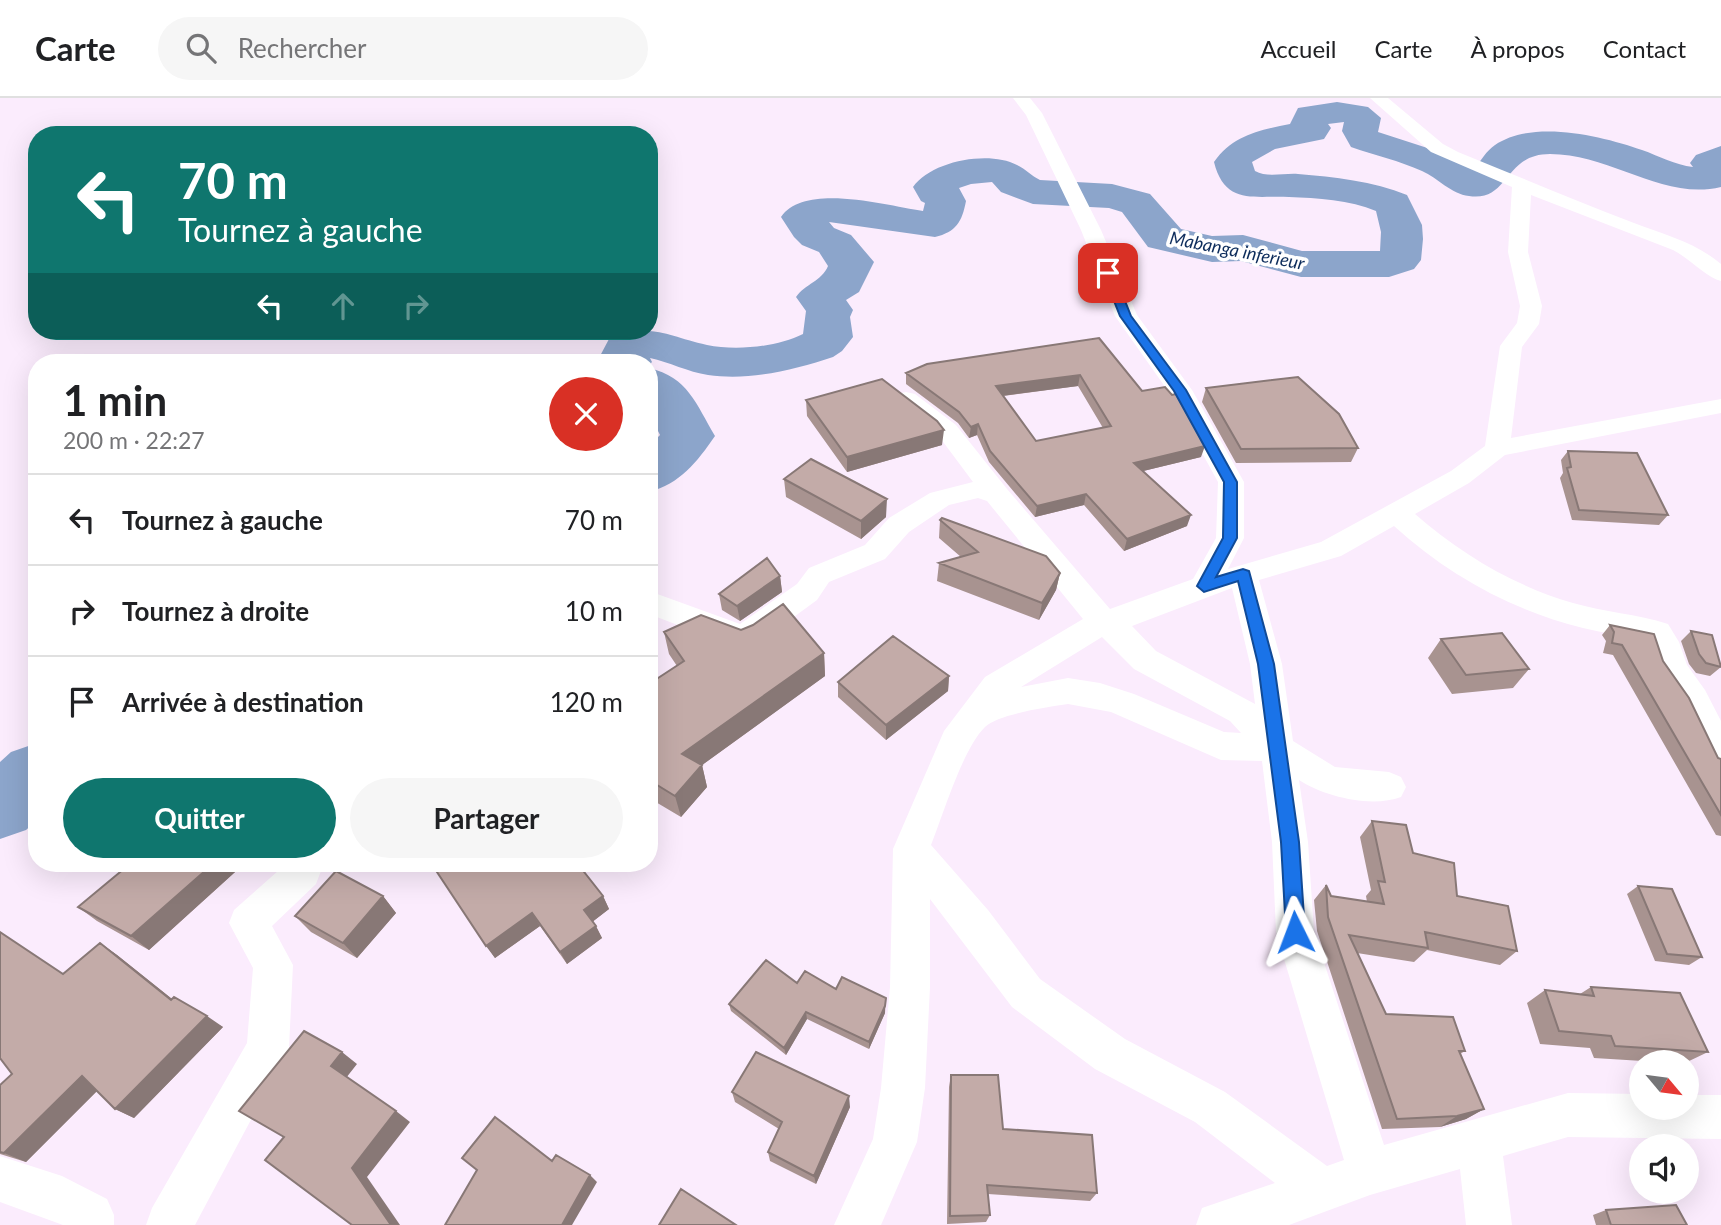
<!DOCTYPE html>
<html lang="fr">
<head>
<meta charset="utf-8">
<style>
	:root { --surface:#fff; --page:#f6f6f6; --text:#202124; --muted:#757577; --line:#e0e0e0; --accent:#0f766e }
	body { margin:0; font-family:Lato,sans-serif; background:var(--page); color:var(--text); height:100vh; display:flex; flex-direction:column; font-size:26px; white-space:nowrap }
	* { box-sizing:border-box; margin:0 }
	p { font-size:23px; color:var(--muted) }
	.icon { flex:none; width:38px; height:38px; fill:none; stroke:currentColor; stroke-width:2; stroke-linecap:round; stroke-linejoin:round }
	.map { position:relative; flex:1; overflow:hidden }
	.side { position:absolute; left:28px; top:256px; width:630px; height:518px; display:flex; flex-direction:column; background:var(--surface); border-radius:28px; box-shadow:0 7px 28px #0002 }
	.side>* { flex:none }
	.guide { position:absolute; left:28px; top:28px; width:630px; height:214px; border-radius:28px; box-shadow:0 7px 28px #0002; background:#0f766e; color:#fff; overflow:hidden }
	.needle { width:46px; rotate:119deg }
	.tools { position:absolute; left:1629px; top:952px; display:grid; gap:14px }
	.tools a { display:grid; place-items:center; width:70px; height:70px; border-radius:50%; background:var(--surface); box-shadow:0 7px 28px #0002; font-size:35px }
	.pin { position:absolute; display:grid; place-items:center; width:60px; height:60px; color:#fff; margin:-30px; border-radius:14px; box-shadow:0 4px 10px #0006 }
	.me { position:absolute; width:77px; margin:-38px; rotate:357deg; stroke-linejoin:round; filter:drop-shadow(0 0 5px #0008) }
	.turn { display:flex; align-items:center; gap:24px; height:147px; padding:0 35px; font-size:32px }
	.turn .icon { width:91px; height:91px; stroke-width:2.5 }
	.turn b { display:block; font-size:49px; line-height:60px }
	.lanes { display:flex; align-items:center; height:66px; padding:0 35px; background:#0003; justify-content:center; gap:35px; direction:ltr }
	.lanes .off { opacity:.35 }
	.round { display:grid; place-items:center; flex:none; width:74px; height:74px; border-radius:37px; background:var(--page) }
	.head { display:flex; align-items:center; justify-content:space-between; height:119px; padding:0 35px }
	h1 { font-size:42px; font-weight:700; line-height:52px }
	.primary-button { display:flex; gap:14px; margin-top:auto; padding:14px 35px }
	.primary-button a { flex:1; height:80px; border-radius:42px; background:var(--accent); color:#fff; font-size:28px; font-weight:700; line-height:80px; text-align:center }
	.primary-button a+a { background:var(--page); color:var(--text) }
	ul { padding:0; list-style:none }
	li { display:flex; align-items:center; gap:21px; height:91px; padding:0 35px; border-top:2px solid var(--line) }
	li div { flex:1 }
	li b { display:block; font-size:26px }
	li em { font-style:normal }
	header { display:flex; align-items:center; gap:42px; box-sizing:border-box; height:98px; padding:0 35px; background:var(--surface); border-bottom:2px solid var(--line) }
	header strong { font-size:33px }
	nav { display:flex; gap:38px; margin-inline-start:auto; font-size:24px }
	.search { width:490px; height:63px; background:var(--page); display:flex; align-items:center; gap:18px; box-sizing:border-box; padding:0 24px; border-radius:38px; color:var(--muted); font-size:26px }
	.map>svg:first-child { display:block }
</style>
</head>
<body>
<header>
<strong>Carte</strong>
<div class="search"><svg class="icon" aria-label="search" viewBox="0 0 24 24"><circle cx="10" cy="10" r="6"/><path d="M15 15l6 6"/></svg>Rechercher</div>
<nav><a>Accueil</a><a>Carte</a><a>À propos</a><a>Contact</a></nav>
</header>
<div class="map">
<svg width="1721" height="1127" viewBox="0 0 1721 1127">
	<rect width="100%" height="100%" fill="#fbecfd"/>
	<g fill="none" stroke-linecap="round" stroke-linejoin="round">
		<!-- river -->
		<path fill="#8ca5cb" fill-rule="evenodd" d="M1337 4 1368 9 1381 20 1378 34 1449 57 1474 71C1481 63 1486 53 1495 47 1533 21 1602 38 1642 52 1659 58 1675 67 1693 69L1690 65 1696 57 1721 48V89C1663 103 1611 56 1550 56 1503 56 1510 104 1469 98 1451 96 1438 80 1422 73 1400 63 1374 57 1351 49L1342 33 1344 24 1328 26 1331 30 1324 41 1275 51 1252 64 1255 73C1267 80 1283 75 1298 76 1334 79 1373 83 1407 97L1422 127 1423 141 1421 162 1414 171 1389 179H1301L1241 163 1212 164 1148 149 1122 114 1109 110 1033 106 1001 94 992 84 971 86 959 90 966 103C962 124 956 134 935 139L829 124 834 130 851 137 874 164 859 194 846 202 853 212 850 219 853 239 842 253 833 259C794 272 750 283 708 277 688 274 669 264 650 260L652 264 649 267V264H603L600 258 609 241C651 224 667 238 707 247 736 253 777 249 803 236L806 213 796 199C805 186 822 183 828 168L819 154 802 147 794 139 781 119C805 84 887 108 923 113L925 105 921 103 913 89C931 63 989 52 1017 67 1026 71 1031 78 1040 82L1112 86 1150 96 1181 131 1212 138 1243 137 1302 153H1380L1381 134 1376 113C1350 102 1317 100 1289 99 1255 97 1225 108 1214 64 1233 37 1260 32 1290 26L1298 10Z
			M649 270C688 279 696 306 715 338 697 364 680 386 649 394V348L660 337 649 315Z
			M37 645V722L26 732 0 741V664L11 654Z"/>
		<!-- minor -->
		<path fill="#fff" fill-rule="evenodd" d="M1013 0H1030L1042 15 1101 132 1137 217 1192 292 1244 384V440L1228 471 1321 444 1451 373 1485 348 1500 248 1517 225 1520 208 1508 154 1512 89 1431 54 1370 0H1388L1443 46 1458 54C1517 78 1574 102 1634 125 1665 137 1695 144 1721 166V183C1707 180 1689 160 1673 152L1531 97 1528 154 1542 208 1539 226 1522 249 1511 340 1721 301V315L1505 357 1469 385 1415 416C1461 456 1514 488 1573 505 1604 514 1637 516 1668 526L1679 544 1687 567 1705 592 1721 623V672L1709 668 1681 608 1656 571 1647 543C1625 538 1604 535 1583 530 1511 512 1448 477 1394 428L1341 458 1259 482 1282 566 1293 643 1335 669 1389 674 1401 679 1406 689 1401 699C1372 710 1325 699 1299 682L1308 744 1314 834 1384 1047 1568 995 1642 996V1010H1687V997H1721V1041L1568 1039 1503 1058 1512 1127H1466L1460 1071 1370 1097 1289 1127H1196L1202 1110 1275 1085 1195 1024 1095 971 1012 909 930 801V889L925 990 917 1044 881 1127H834L873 1041 881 990 890 889 893 751 944 633 985 579 1083 521 987 403 978 400 949 407 909 434 885 461 829 484 817 502 754 548 743 552 649 516V493L740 526 797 486 809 470 865 447 889 420 930 395 973 384 938 337 897 306 894 301 897 296 906 294 915 296 956 327 1007 391 1110 511 1193 481 1216 440 1218 384 1168 293 1115 218 1081 132 1026 17ZM1232 490 1250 566 1255 606 1156 553 1132 528ZM1102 539 1134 571 1230 623 1241 635 1224 634 1134 596 1100 585 1068 580 1021 589ZM1068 606 1111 614 1221 662 1262 663 1272 744 1276 834 1344 1062 1327 1068 1225 994 1125 941 1040 881 988 812 931 747C943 717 963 650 985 629 998 616 1048 609 1068 606Z
			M287 765H324L316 786 272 828 293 867 289 950 195 1127H146L152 1110 247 945 253 870 229 825 234 812Z
			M0 1058 62 1078 107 1101 114 1117V1127H63L0 1104Z"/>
	</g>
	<!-- wall -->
	<path fill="#a89390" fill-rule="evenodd" d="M1099 240 1142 293 1201 359 1143 373 1187 428 1124 453 1084 407 1035 419 989 364 977 337 969 340 958 325 906 286V275ZM1078 288 1103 330 1036 343 1003 298Z
		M1206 290 1358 350 1351 364 1236 365 1202 304Z
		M806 302 942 347 847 374 807 318Z
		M1568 353 1668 417 1659 427 1572 422 1560 380 1563 375 1561 362Z
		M784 381 886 419 861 441 786 399Z
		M940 422 1060 475 1056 492 1039 522 937 483 939 465 961 459 939 440Z
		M780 478 782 494 740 523 722 512 719 496Z
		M1610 527 1663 563 1718 660 1721 661V738L1716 737 1613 557 1603 555 1606 543 1602 537Z
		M741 532 824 555 825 578 702 667 707 689 681 719 649 700V586L677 568 669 556 664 534Z
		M1691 533 1721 569 1710 578 1696 575 1689 566 1681 543Z
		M1441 541 1529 571 1513 590 1452 596 1428 560Z
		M949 578 948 593 886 642 838 599V584Z
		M1372 723 1413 755 1517 853 1500 867 1427 852 1414 864 1357 855 1386 916 1465 953 1460 956 1484 1011 1466 1021 1440 1029 1382 1031 1317 833 1314 802 1326 787 1331 798 1367 804 1366 798 1371 792 1360 739Z
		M131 765H245L149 852 97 823 78 809Z
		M431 765 603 798 609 811 593 823 602 840 567 866 540 828 495 860Z
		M1638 788 1702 859 1689 867 1655 863 1627 796Z
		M383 798 396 815 357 860 311 834 295 818Z
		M100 845 117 857 172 901 223 929 134 1020 115 1011 97 993 26 1064 0 1056V987L12 976 64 876Z
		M797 885 836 891 886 900 885 915 869 951 807 921 786 957 731 913 729 906Z
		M1591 889 1708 954 1687 964H1659L1594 960 1590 950 1540 946 1527 905 1545 892 1580 896Z
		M951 977 1003 1031 1097 1095 1090 1103 988 1096 990 1117 986 1124 947 1126 949 989Z
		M732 994 850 1009 816 1086 770 1063 768 1054 779 1031 735 1004Z
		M1606 1112 1687 1127H1596L1593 1117Z"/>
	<!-- shaded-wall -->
	<path fill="#887876" d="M1080 277 1078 288 994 299 996 288Z
		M978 326 977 337 969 340 971 329Z
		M944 332 942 347 847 374V359Z
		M1205 348 1201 359 1131 376 1134 365Z
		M1086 396 1084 407 1035 419 1037 408Z
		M887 401 886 419 861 441V423Z
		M1191 417 1187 428 1124 453 1127 441Z
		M1060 475 1056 492 1039 522 1042 505Z
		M780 478 782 494 740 523 737 508Z
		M824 555 825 578 687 678 682 656Z
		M949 578 948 593 886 642V627Z
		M702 667 707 689 681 719 675 698Z
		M214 765H245L149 852 131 838Z
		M383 798 396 815 357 860 343 845Z
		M603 798 609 811 591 825 584 812Z
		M532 815 540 828 495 860 486 848Z
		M596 828 602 840 567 866 560 854Z
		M100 845 117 857 187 913 171 902Z
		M885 908V915L869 951V944Z
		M806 914 807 921 786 957 784 950Z
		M207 918 223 929 134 1020 115 1011Z
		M342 954 357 966 346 980 331 968Z
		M82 978 102 988 26 1064 4 1055Z
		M849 998 850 1009 816 1086 814 1078Z
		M1484 1011 1466 1021 1440 1029 1457 1018Z
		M396 1013 410 1024 367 1079 400 1127H391L352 1070Z
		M590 1077 597 1084 572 1127H562Z"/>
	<!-- building -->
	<path fill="#c3aba8" stroke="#887876" stroke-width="2" fill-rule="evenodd" d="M1099 240 1142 293 1165 289 1172 297 1176 296 1205 348 1134 365 1191 417 1127 441 1086 396 1037 408 990 353 978 326 971 329 959 314 906 275 927 266ZM1080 277 1111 328 1036 343 996 288Z
		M1298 279 1339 316 1358 350 1241 351 1206 290Z
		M882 281 937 323 944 332 847 359 806 302Z
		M1568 353 1637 355 1668 417 1579 412 1567 370 1571 369Z
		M811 361 887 401 861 423 784 381Z
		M942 420 1046 458 1060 475 1042 505 939 465 978 454 940 422Z
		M767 460 780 478 737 508 719 496Z
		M783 506 824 555 682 656 702 667 675 698 649 682V586L684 563 664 534 701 517 741 532 753 527Z
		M1610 527 1654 536 1663 563 1689 600 1718 660 1721 661V717L1622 547 1612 545 1614 534Z
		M1691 533 1712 537 1721 569 1706 565 1699 556Z
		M1502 535 1529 571 1466 577 1441 541Z
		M893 538 949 578 886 627 838 584Z
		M1372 723 1406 727 1413 755 1454 765 1457 798 1508 808 1517 853 1425 834 1428 850 1349 837 1386 916 1453 919 1465 953H1459L1484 1011 1457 1018 1397 1021 1328 819 1326 787 1331 798 1384 806 1378 783 1385 784Z
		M131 765H214L131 838 78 809Z
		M431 765H577L603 798 584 812 596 828 560 854 532 815 486 848Z
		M336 773 383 798 343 845 295 818Z
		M1638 788 1672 791 1702 859 1667 856Z
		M0 834 63 876 100 845 171 902 174 899 207 918 115 1011 82 978 4 1055 0 1054V987L12 976 0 960Z
		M766 862 797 885 805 873 836 891 842 879 886 900 885 908 869 944 806 914 784 950 729 906Z
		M1591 889 1680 895 1708 954 1615 948 1611 938 1559 933 1545 892 1594 898Z
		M304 933 342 954 331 968 396 1013 352 1070 391 1127H352L265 1062 284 1039 239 1013Z
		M756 954 849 998 814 1078 768 1054 782 1024 732 994Z
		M951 977H998L1003 1031 1092 1037 1097 1095 987 1087 990 1117 950 1118Z
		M495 1019 552 1063 556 1057 590 1077 562 1127H445L477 1072 462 1060Z
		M681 1091 736 1127H659Z
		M1676 1107 1687 1127H1611L1606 1112Z"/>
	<!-- route -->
	<path fill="#1a73e8" stroke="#114b97" stroke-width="2" d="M1105 173 1114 175 1131 218 1186 292 1237 384V440L1216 479 1243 471 1249 473 1274 566 1299 744 1305 834 1302 841 1295 844 1288 841 1286 834 1281 744 1258 566 1238 483 1204 494 1197 488 1223 440 1224 384 1174 293 1120 218 1103 175Z"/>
	<g text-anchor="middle" stroke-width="7" stroke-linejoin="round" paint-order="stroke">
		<!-- far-water labels -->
		<g font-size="18" font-style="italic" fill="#0e2d5c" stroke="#fff">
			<text transform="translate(1237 153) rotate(11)" y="6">Mabanga inferieur</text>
		</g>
	</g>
</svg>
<div class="tools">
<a><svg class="needle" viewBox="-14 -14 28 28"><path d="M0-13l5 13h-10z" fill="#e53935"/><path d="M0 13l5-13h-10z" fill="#757577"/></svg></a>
<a><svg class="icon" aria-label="sound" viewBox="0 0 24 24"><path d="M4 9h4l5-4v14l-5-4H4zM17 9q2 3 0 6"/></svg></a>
</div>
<div class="pin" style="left:1108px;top:175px;background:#d93025"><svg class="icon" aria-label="arrive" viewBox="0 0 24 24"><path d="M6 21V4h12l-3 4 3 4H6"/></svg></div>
<svg class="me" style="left:1295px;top:834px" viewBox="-20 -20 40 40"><path d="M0-17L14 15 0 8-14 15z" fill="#1a73e8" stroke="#fff" stroke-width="4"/></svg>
<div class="guide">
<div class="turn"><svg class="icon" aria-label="left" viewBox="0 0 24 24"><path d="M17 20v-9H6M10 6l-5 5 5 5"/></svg><div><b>70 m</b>Tournez à gauche</div></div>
<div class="lanes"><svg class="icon" aria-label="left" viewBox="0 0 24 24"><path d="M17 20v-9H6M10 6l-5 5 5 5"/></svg><svg class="icon off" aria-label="ahead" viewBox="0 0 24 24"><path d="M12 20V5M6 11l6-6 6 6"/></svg><svg class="icon off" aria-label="right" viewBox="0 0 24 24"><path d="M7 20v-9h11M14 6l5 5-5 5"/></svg></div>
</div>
<section class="side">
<div class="head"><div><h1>1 min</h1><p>200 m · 22:27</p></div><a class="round" style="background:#d93025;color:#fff"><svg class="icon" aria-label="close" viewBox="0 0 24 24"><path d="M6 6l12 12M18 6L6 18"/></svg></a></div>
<ul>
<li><svg class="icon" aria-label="left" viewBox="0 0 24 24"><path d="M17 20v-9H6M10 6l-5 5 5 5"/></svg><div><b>Tournez à gauche</b></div><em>70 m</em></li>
<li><svg class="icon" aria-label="right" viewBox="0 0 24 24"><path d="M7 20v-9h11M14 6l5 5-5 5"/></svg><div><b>Tournez à droite</b></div><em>10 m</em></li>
<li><svg class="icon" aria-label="arrive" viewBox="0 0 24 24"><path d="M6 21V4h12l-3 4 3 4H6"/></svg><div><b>Arrivée à destination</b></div><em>120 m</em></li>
</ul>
<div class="primary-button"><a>Quitter</a><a>Partager</a></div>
</section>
</div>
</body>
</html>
